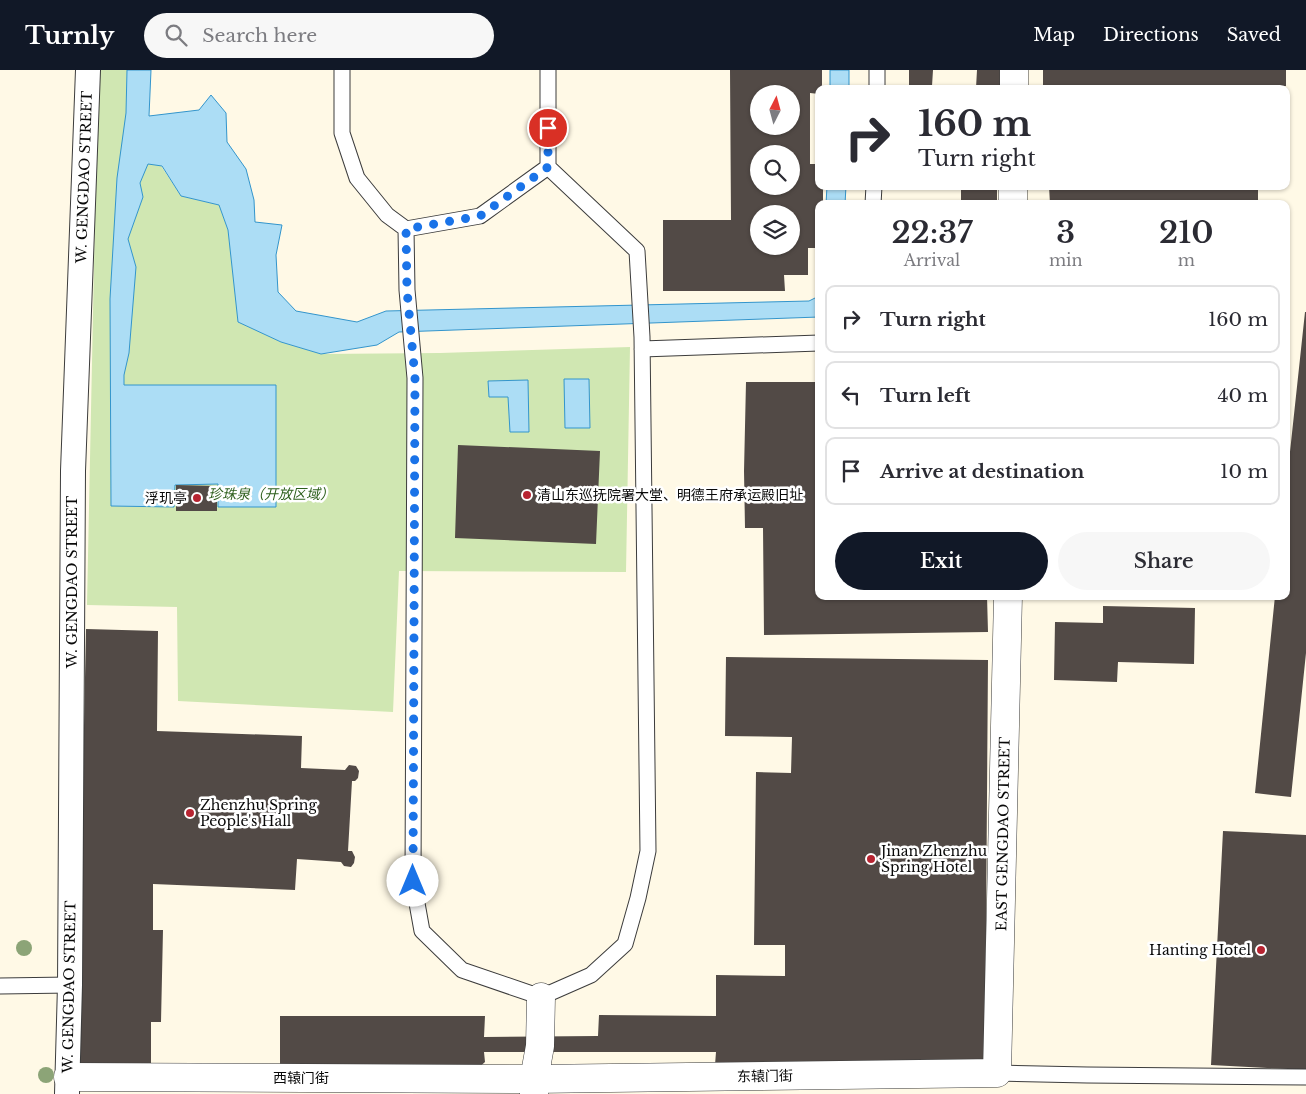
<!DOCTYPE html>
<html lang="en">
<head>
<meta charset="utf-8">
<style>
	:root { --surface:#fff; --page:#f7f7f7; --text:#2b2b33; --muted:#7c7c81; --line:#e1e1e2; --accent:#111827 }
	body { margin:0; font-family:"Libre Baskerville","Noto Sans SC",serif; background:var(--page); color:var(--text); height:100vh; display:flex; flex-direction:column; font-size:19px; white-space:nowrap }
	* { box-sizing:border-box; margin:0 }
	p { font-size:16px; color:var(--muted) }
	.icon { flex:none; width:28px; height:28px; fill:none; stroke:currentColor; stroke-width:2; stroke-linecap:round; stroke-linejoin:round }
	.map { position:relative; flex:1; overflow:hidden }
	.sheet { position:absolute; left:815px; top:130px; width:475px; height:400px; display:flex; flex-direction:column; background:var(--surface); border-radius:10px; box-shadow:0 1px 4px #0004 }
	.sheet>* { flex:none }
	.guide { position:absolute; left:815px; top:15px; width:475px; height:105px; border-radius:10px; box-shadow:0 1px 4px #0004; background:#fff; color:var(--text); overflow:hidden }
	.needle { width:32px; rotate:6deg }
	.tools { position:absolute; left:750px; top:15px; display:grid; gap:10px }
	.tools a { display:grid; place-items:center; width:50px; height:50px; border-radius:50%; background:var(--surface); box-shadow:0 1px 4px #0004; font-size:25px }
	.pin { position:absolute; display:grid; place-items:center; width:42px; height:42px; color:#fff; margin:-21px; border:2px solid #fff; border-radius:50%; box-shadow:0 1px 5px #0007 }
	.me { position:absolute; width:55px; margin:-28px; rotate:0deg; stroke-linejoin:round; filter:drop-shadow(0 0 4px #0008) }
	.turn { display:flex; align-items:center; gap:18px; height:105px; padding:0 20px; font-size:22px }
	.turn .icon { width:65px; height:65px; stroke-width:2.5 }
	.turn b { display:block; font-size:35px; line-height:42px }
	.eta { display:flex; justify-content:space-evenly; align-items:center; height:85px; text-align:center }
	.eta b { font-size:30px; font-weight:600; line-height:35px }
	.cta { display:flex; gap:10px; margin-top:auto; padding:10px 20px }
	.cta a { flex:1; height:58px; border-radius:30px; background:var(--accent); color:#fff; font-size:20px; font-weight:600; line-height:58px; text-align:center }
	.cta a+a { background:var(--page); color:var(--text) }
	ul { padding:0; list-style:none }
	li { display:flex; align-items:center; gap:15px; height:68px; margin:0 10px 8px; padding:0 10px; border:2px solid var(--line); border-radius:10px }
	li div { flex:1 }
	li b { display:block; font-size:19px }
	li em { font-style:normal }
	header { display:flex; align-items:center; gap:30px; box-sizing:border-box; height:70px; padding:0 25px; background:var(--accent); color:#fff }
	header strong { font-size:24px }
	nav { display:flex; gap:28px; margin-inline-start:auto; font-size:18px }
	.search { width:350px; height:45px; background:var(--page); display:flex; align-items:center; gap:12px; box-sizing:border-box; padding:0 18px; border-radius:28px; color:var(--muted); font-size:19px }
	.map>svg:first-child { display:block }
</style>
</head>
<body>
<header>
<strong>Turnly</strong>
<div class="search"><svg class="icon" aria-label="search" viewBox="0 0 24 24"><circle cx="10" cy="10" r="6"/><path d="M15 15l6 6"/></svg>Search here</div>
<nav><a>Map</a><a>Directions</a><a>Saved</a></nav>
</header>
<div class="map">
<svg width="1306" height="1024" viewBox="0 0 1306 1024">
	<rect width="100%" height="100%" fill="#fff9e6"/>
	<!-- green -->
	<path fill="#d0e7b2" d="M98 0H127L126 43 181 126 219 135 228 160 239 252 281 272 321 284 440 283 630 277 626 502 399 501 393 642 178 631 177 537 87 535Z"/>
	<!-- water -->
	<path fill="#acddf5" stroke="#3395cc" d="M127 0H151L149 46 199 40 211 25 226 43 227 72 246 99 254 130 255 152 282 155 276 185 278 222 296 241 357 252 386 241 809 231 819 226V247L399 262 377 275 321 284 281 272 238 252 228 160 219 135 181 126 162 96 148 94 140 113 143 127 128 169 136 197 129 283 124 305V315H276V437H218V414L175 415 174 437 111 436 110 229 117 108 126 43Z
		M830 0H849V19H830Z
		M827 116H846L845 134H826Z
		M564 309H589L590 358H565Z
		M528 310 529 362H510L508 327H489L488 311Z"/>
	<!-- building -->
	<path fill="#524a46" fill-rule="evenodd" d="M730 0H822V19H819V24L810 23V94H819V116H823V134H819V178H808V205H784L785 221H663V150H731ZM759 24H791V56H759ZM759 84H791V116H759ZM759 144H791V176H759Z
		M909 0H933L932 16H909Z
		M977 0H1000V18H976Z
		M1043 0H1286V16L1176 19H1043Z
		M961 116H997V134H961Z
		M1049 116H1258V134H1050Z
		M1305 242H1306V583L1291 727 1255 723 1275 526H1286V419Z
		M746 312H819V526H987L988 562 764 565 763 458H745L744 401Z
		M458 375 600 381 596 474 455 468Z
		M176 415 217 416V441H176Z
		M1103 536 1195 538 1194 594 1118 592 1117 612 1054 610 1055 552 1103 553Z
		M86 559 158 561 157 661 302 666 301 698 345 700 349 695 356 696 359 701 358 708 355 711H352L348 781H352L355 787 354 793 351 797 344 796 341 792 297 789 295 820 153 814V860H163L161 952H151V998L77 996Z
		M726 587 988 590 985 997 715 995 716 982H484L485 992 475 1001H280V946H485L484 967 598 966 599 945 716 946V905L785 906V875H754L756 702 791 703 792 667 725 666Z
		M1223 761 1306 765V1000L1211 995Z"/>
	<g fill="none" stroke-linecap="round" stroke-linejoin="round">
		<defs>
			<path id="service" d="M342 0V63L357 108 387 145 406 159 480 146 548 97V0
				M877 19V0
				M873 134 874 116
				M406 159 407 220 415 308 413 811 422 861 462 900 541 927 591 905 625 874 638 828 648 781 642 267 637 181 548 97
				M642 279 819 273
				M0 916 70 915
				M997 1003 1087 1005 1306 1007"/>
			<path id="pedestrian" d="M67 1024 70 915 73 401 88 0"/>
			<path id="minor" d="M1014 19V0
				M1013 134V116
				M68 1007 534 1009 997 1003 1008 526
				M534 1009 540 976 541 927"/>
			<path id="tertiary" d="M534 1024V1009"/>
		</defs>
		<!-- service casing -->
		<use href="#service" stroke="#3c3c3c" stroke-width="17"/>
		<!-- pedestrian casing -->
		<use href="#pedestrian" stroke="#3c3c3c" stroke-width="26"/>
		<!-- minor casing -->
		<use href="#minor" stroke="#3c3c3c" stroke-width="29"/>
		<!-- tertiary casing -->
		<use href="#tertiary" stroke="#3c3c3c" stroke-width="29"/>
		<!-- service -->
		<use href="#service" stroke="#fff" stroke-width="15"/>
		<!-- pedestrian -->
		<use href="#pedestrian" stroke="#fff" stroke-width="24"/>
		<!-- minor -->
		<use href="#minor" stroke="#fff" stroke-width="28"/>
		<!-- tertiary -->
		<use href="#tertiary" stroke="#fff" stroke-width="28"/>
	</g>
	<!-- trees -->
	<g fill="#8ca477">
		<circle cx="24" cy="878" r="8"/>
		<circle cx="46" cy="1005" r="8"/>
	</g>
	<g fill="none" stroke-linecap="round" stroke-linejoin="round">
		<!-- route -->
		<path stroke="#1a73e8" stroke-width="9" stroke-dasharray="0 16.2" d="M413 811 415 308 407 220 406 159 480 146 548 97V58"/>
	</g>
	<!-- markers -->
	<g fill="#b72431" stroke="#fff" stroke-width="2">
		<circle cx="527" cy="425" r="5"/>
		<circle cx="197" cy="428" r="5"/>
		<circle cx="190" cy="743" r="5"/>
		<circle cx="871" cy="789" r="5"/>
		<circle cx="1261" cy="880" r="5"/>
	</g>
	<g text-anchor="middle" stroke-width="5" stroke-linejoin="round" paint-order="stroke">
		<!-- street labels -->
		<g font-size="14" fill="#090909" stroke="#fff">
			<text transform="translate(84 107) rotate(-88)" y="5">W. GENGDAO STREET</text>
			<text transform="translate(72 512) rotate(-90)" y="5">W. GENGDAO STREET</text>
			<text transform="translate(1003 764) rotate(-89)" y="5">EAST GENGDAO STREET</text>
			<text transform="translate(69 917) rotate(-89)" y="5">W. GENGDAO STREET</text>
			<text transform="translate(765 1006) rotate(-1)" y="5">东辕门街</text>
			<text x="301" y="1013">西辕门街</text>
		</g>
		<!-- park labels -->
		<g font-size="14" font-style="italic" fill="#2d5f1c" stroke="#fff">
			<text x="271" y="429">珍珠泉（开放区域）</text>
		</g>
		<!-- poi labels -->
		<g font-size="14" fill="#090909" stroke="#fff" text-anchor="start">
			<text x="537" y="430">清山东巡抚院署大堂、明德王府承运殿旧址</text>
			<text x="187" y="433" text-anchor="end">浮玑亭</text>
			<text x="200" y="740">Zhenzhu Spring<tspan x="200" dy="16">People's Hall</tspan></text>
			<text x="881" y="786">Jinan Zhenzhu<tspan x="881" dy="16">Spring Hotel</tspan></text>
			<text x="1251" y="885" text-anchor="end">Hanting Hotel</text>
		</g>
	</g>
</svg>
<div class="tools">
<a><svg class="needle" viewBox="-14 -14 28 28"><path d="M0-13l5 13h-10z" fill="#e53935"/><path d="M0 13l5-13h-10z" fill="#7c7c81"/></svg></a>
<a><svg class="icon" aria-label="search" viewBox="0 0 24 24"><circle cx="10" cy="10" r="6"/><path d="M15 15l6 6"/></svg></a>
<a><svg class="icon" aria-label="layers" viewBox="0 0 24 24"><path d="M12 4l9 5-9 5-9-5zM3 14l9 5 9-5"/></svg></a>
</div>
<div class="pin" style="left:548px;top:58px;background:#d93025"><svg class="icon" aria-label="arrive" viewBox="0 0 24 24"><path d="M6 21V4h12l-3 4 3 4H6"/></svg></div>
<svg class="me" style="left:413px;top:811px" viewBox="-20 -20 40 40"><circle r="19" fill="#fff"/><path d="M0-13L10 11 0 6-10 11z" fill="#1a73e8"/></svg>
<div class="guide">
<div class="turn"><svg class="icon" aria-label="right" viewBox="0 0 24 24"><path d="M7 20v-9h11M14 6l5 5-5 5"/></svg><div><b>160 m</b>Turn right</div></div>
</div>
<section class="sheet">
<div class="eta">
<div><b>22:37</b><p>Arrival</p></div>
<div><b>3</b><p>min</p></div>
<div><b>210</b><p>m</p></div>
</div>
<ul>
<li><svg class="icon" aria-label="right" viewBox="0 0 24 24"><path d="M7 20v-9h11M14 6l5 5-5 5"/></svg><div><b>Turn right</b></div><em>160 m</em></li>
<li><svg class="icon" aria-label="left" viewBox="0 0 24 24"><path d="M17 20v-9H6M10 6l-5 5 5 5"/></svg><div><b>Turn left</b></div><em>40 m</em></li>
<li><svg class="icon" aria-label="arrive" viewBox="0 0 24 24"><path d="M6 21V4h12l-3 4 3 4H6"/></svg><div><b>Arrive at destination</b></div><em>10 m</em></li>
</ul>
<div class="cta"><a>Exit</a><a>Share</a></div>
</section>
</div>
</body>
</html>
